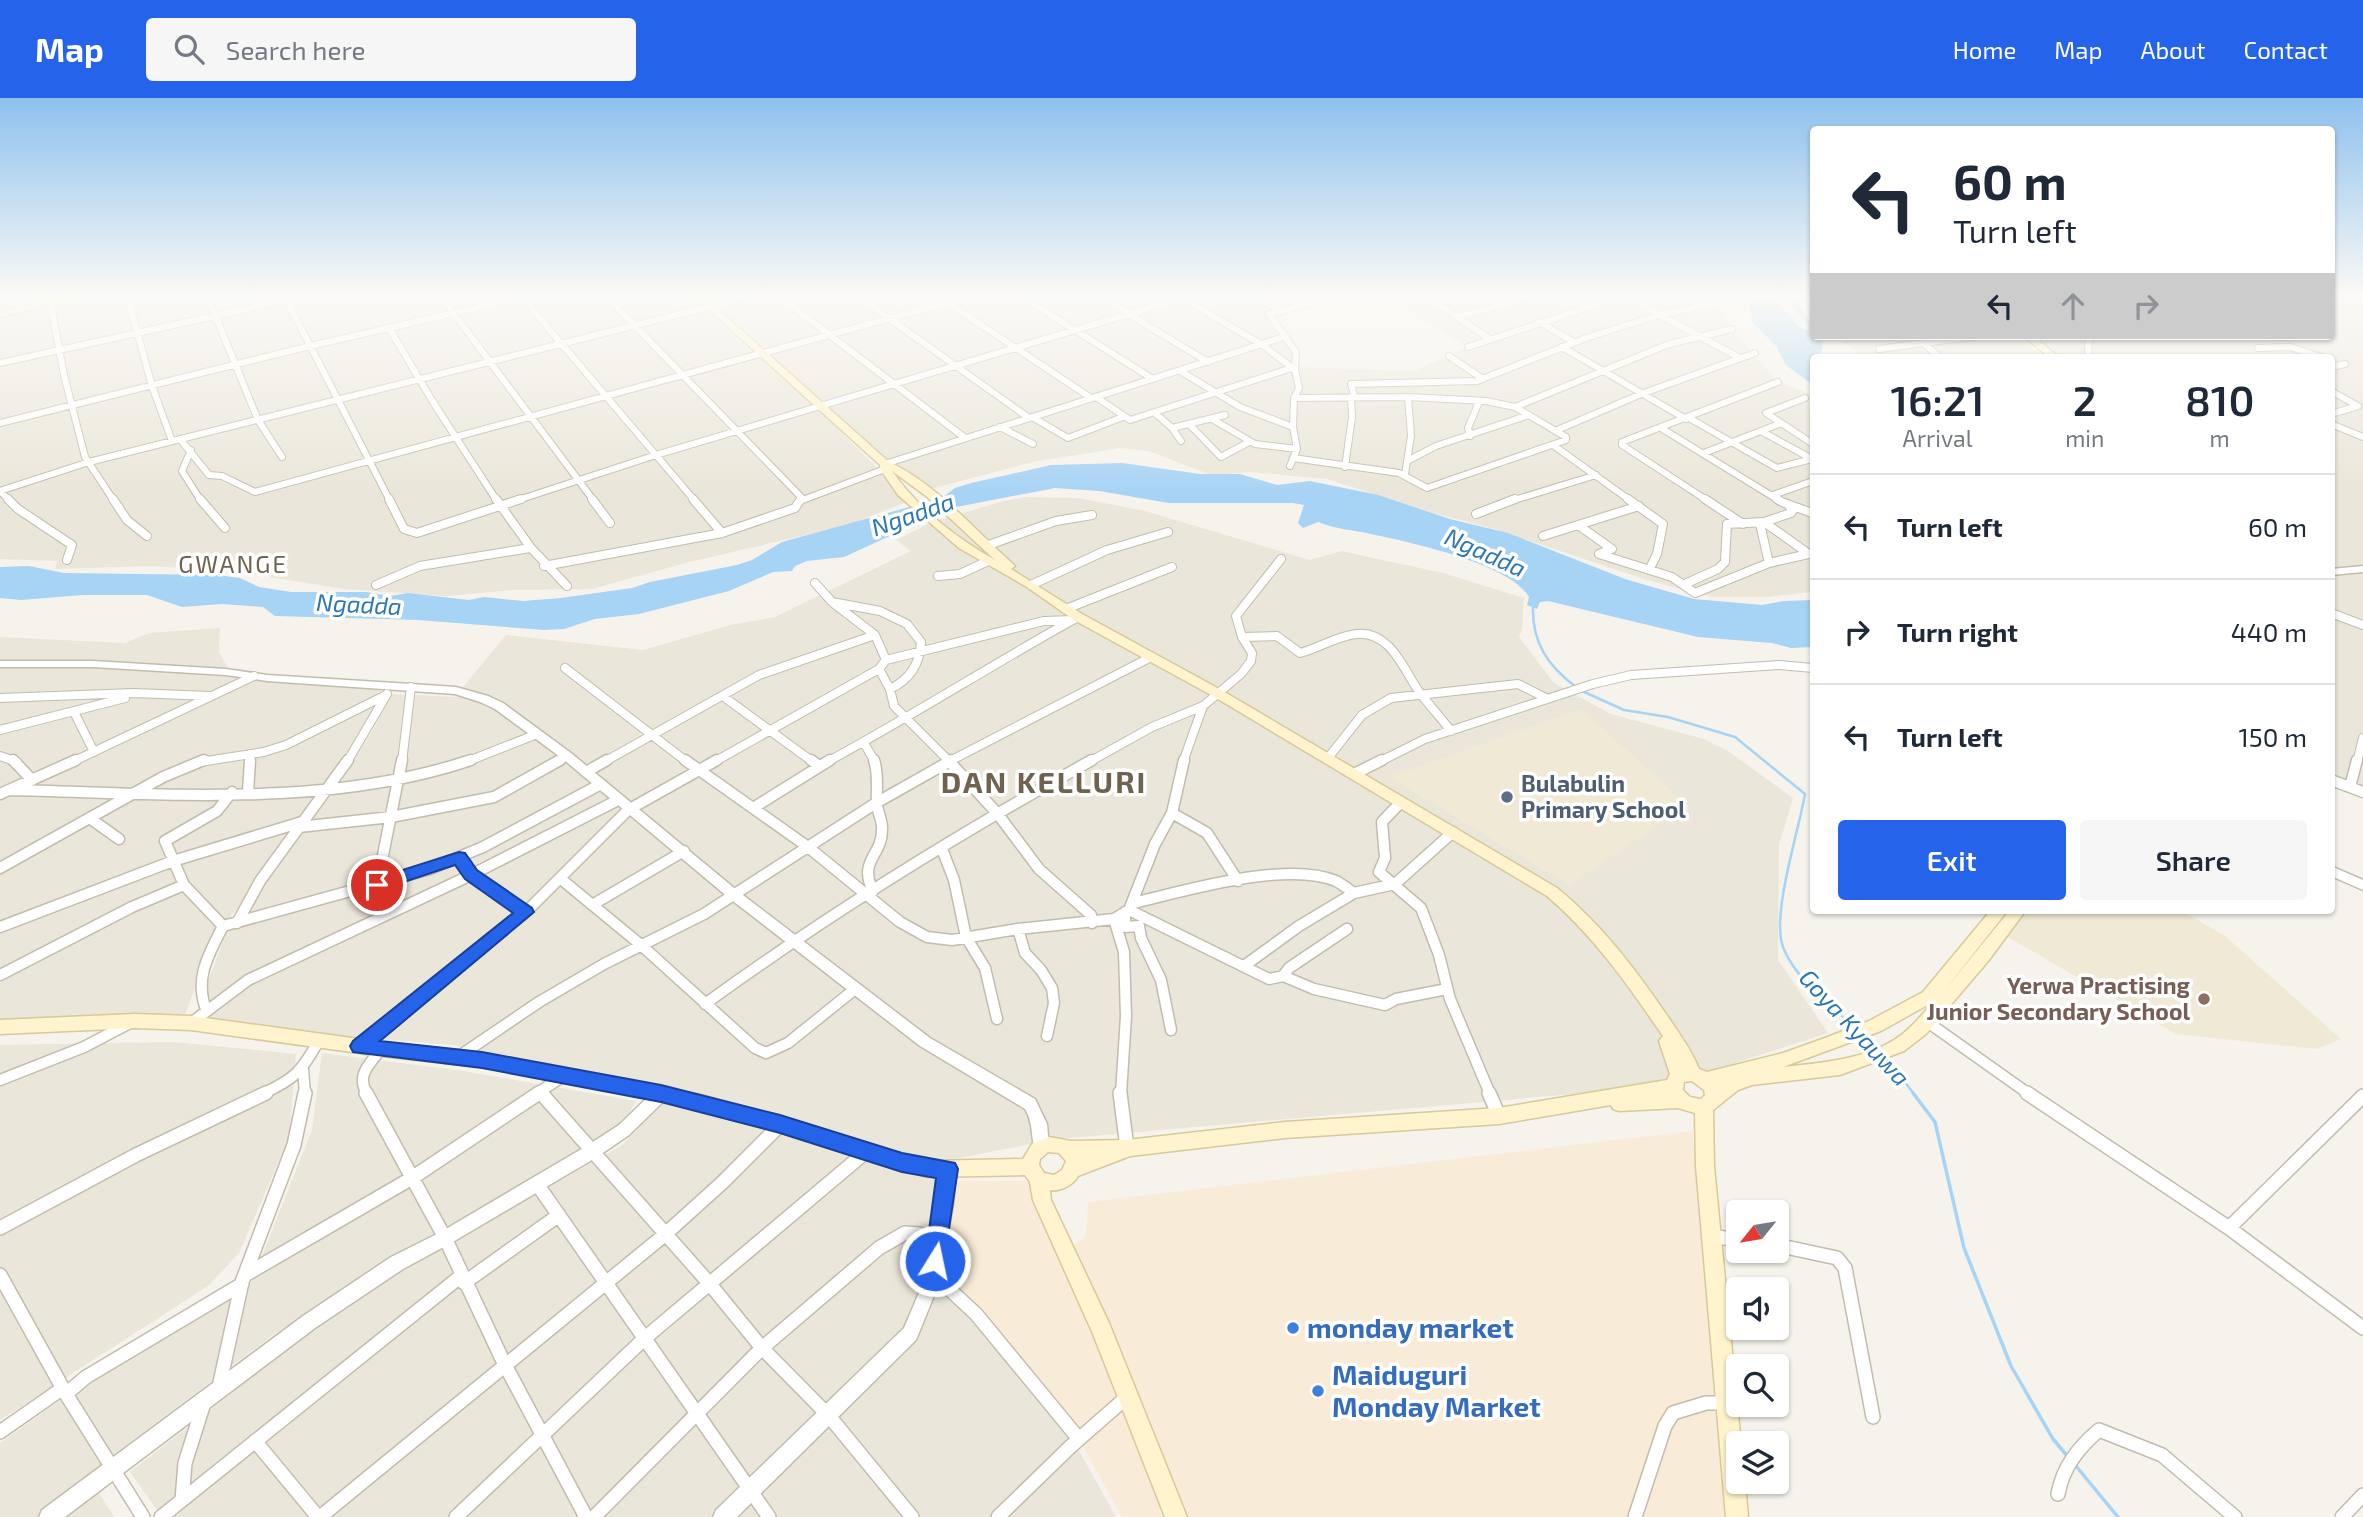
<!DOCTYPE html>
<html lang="en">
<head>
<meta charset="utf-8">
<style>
	:root { --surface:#fff; --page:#f6f6f7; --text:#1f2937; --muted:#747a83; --line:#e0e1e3; --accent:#2563eb }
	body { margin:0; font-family:"Exo 2",sans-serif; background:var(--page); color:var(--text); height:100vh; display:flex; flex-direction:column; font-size:26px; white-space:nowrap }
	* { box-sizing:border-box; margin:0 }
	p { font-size:23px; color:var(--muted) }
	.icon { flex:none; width:38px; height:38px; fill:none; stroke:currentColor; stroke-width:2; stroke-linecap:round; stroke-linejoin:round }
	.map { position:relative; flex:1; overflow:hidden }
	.panel { position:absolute; left:1810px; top:256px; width:525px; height:560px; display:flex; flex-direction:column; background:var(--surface); border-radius:7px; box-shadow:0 2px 5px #0004 }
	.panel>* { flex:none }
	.hud { position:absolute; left:1810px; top:28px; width:525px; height:214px; border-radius:7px; box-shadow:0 2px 5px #0004; background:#fff; color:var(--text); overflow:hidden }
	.needle { width:46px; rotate:240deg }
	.controls { position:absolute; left:1726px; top:1102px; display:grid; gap:14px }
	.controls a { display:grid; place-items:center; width:63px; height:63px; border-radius:7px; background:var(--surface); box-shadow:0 2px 5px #0004; font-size:35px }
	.pin { position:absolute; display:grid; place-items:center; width:60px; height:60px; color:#fff; margin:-30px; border:4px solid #fff; border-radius:50%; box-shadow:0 2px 7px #0007 }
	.me { position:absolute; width:77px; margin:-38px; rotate:10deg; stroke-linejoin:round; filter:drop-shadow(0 0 5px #0008) }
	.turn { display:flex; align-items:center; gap:24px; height:147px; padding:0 28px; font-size:32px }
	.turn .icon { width:91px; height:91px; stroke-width:2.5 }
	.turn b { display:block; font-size:49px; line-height:60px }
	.lanes { display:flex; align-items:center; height:66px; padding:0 28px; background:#0003; justify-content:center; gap:35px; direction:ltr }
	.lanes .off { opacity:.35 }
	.eta { display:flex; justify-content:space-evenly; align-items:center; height:119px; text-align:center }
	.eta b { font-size:42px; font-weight:600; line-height:49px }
	.primary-button { display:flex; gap:14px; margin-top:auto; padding:14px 28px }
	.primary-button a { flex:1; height:80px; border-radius:7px; background:var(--accent); color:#fff; font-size:28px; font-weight:600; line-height:80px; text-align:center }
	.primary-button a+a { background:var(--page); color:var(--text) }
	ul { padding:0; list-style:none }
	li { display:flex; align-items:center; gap:21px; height:105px; padding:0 28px; border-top:2px solid var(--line) }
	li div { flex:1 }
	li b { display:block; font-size:26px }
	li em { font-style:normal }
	header { display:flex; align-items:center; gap:42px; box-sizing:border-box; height:98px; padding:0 35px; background:var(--accent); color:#fff }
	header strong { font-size:33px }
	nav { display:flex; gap:38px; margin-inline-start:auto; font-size:24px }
	.search { width:490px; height:63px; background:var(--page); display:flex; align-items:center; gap:18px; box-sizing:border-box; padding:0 24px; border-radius:7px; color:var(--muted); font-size:26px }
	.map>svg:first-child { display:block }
</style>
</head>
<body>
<header>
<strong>Map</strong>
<div class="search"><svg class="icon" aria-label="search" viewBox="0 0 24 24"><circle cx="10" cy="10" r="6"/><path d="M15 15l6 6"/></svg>Search here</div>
<nav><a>Home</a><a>Map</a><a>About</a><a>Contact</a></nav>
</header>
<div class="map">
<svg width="2363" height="1419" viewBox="0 0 2363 1419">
	<rect width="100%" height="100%" fill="#f6f3ec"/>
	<!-- residential -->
	<path fill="#eae6d9" d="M0 197H1242L1278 217 1296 269 1414 273 1468 249 1381 197H1633L1574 212 1479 246 1644 197H1714L1732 231 1778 284 1813 297V494L1767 499H1712L1650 483 1491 430 1430 414 1327 381 1250 374 1211 377 1149 353 1120 350 1033 364 919 394 770 262 876 369 914 401 849 427 689 464 592 491 514 492 447 498 344 491 238 474 152 468 55 471 57 463 0 461Z
		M1250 197H1343L1279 214Z
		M2331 197H2363V699L2331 687V259H2056L2029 238H2331Z
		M1836 238H2018L2043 259H1862Z
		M1025 399 1078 400 1145 413 1310 462 1341 453 1443 475 1524 500 1522 531 1519 539 1554 585 1611 616 1704 641 1728 653 1793 700 1779 747 1778 862 1828 935 1665 988 1058 1041 938 1064 748 1009 452 947 314 936 195 917 226 836 334 691 373 632 391 596 455 599 506 537 643 552 730 527 775 519 911 453 896 442 930 425 1000 404Z
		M220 530 219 554 233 579 381 591 362 641 214 841 185 916 0 923V539L125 545 149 535Z
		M174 944 296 956 289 1040 239 1155 208 1188 0 1322V947Z
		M322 955 464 973 636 1003 620 1031 432 1137 273 1237 105 1363 90 1380 114 1419H0V1345L112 1266 252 1183 312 1032Z
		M664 1004 943 1075 925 1183 972 1220 1072 1340 1116 1419H162L130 1374 304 1239 385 1182 621 1048Z"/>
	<!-- commercial -->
	<path fill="#f8ebd7" d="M1692 1033 1721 1289 1730 1419H1122L1079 1341 976 1216 932 1183 947 1083H1030L1071 1150 1086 1139 1088 1104Z"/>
	<!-- education -->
	<path fill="#f0e9d5" d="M1581 611 1686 706 1672 718 1569 787 1389 679Z
		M2024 812H2181L2225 838 2341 941 2317 951 2176 936 2006 838Z"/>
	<!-- water -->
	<path fill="#a7d3f4" d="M1741 197H1772L1799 229 1808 232 1807 226 1783 197H1791C1800 206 1804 217 1813 227V238H1821L1823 250 1819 256 1822 259H1813V287L1786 267 1776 248 1753 225 1748 204Z
		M1122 365 1200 376H1240L1277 387 1310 383 1378 397 1450 421 1508 435 1625 481 1694 501 1762 507 1784 503 1813 502V549L1791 550 1772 545 1698 539 1548 503 1540 504 1537 511 1527 507 1529 499C1511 466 1409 444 1371 436 1354 432 1334 431 1318 424L1303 430 1298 425 1304 407 1293 405H1169L1099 393 1055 390 951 410 844 459 807 463 795 468 792 473 773 474 729 493 639 516 595 521 564 531 544 532 418 522 275 518 263 509 222 506 182 509 147 497H82L21 502 0 500V469L29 468 64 475 217 477 240 480 259 489 291 494H366L390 498 408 495 469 502 484 499 523 503 561 500 632 490 650 484 737 467 752 462 782 444 942 400 955 390 971 385 1051 367Z"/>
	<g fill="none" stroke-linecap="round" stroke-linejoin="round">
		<!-- stream-far1 -->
		<path stroke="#a7d3f4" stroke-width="2.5" d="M1533 509C1532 545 1548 568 1576 589
			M1582 593 1624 612 1668 619 1735 639 1805 696C1799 732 1771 817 1783 849 1795 881 1830 906 1854 929
			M1864 939 1877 951
			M1885 958 1914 996"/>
		<!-- stream -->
		<path stroke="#a7d3f4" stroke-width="3.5" d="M1913 995 1935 1024 1964 1150 2011 1268 2053 1341 2069 1360
			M2076 1368 2118 1419"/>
		<defs>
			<path id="minor-far3" d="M49 197 64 277 85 359 114 403
				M127 197 152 288 172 343
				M207 197 258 322 282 359
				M284 197 390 403
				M440 197 594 403
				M520 197 695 403
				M605 197 802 400
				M777 197 965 340
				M856 197 1029 320
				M936 197 1091 300
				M1019 197 1153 281
				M1097 197 1208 264
				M1251 197 1283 213
				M1425 197 1491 242
				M1565 197 1585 208
				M1623 197 1740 260
				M1180 199 1261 246 1294 271
				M1457 219 1539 197
				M1539 224 1574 244
				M389 230 433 304 497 403
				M1923 245 1940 259
				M1468 249 1626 197
				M1562 249 1686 321
				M2258 250 2290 249 2321 259
				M1879 251 1976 238
				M1449 258 1483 281
				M2089 259 2088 246 2091 238
				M0 265 310 197
				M2331 269 2345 266
				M1180 273 1240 309 1293 329
				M2331 293 2358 308 2331 316
				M1096 299 1130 322 1292 270
				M1294 300 1408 299 1486 303 1515 309 1669 246 1732 231
				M1805 300 1766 315 1813 346
				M1155 315 1172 330 1181 343
				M1032 319 1068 340 1123 319
				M1689 320 1777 370 1812 361
				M1212 321 1255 346 1297 351
				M0 325 310 248 532 197
				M1189 326 1221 359 1249 344
				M2331 326 2363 339
				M1000 329 1033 346
				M1172 330 1225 317
				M1661 330 1780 403
				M1555 333 1641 296 1755 255
				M1761 333 1812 361
				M1470 338 1468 330 1479 304
				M180 341 209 377 222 378 255 394 975 197
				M1553 347 1631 403
				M191 352 182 373 201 403
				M1704 355 1779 326
				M1293 360 1399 375 1427 390 1566 342V339L1515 309
				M1409 362 1436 348 1529 317
				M885 366 1287 238
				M1290 368 1297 351 1293 329 1294 300 1299 290 1295 272 1296 254 1269 216 1347 197
				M1345 369 1352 319 1351 299 1354 297 1351 286 1477 283 1586 240 1659 217 1717 205
				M1405 376 1411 338 1408 299
				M0 393 89 364 756 197
				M0 393 10 403
				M1773 397 1813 383
				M515 403 656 357 1193 197
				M800 403 885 371
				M1511 403 1596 377
				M1708 403 1622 347V344L1778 284"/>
			<path id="minor-far2" d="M8 401 18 411 72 447 67 462
				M113 401 127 422 147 438
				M200 401 225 430
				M389 401 404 431 417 435 521 401
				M496 401 531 450 567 488
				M592 401 610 425
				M693 401 722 435
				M1628 401 1663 426 1657 456 1649 472
				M1705 401 1743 426
				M1777 401C1789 409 1801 409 1813 416
				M1790 409 1793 412 1791 415 1764 424 1809 456
				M1476 416 1515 401
				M1760 426 1769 465
				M1578 427 1612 451 1599 456 1672 479 1695 495 1769 465 1813 455
				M1543 438 1639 408
				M986 448 1056 423 1092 417
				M544 468 722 435 795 410 801 401
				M938 478 960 476 988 463
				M815 485 832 504 880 513 907 526 921 544C920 566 909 582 890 591
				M1685 486 1718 471 1725 464 1727 426 1764 424
				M376 487 420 468 530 450
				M1031 487 1107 452 1168 434
				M1066 511 1172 469
				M2331 515 2363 527
				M1242 539 1277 538 1300 555C1319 550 1337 538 1356 536 1391 532 1404 573 1420 595 1430 608 1441 620 1451 633
				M886 562 1044 523 1073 522
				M565 570 687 664
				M879 571 890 591 894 608 950 664
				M724 599 813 664
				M0 600 134 595 210 598
				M74 614 94 654
				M0 632 125 600
				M864 645 875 664
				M0 658 17 664
				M1328 660 1362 617 1391 600 1518 586 1546 600
				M72 664 254 578
				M200 664 264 654 286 647 386 597
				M250 664V656
				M347 664 387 596
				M402 664 411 589
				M466 664 537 636
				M556 664 567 658
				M604 664 759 577 875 537
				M714 664 879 571 886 562 875 537 832 504
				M827 664C912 618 993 566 1078 519
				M948 664 1151 559
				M1089 664 1152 629 1203 608
				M1183 664 1203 608 1241 576 1251 563 1252 555 1242 539 1236 518 1281 461
				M1379 664 1425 641 1593 586 1631 577 1779 567 1813 570
				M2357 664 2363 640"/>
			<path id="minor-far1" d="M13 662 32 682
				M685 662 808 749 900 824 927 839 952 842 1018 831 1114 821 1129 812 1155 746 1172 715 1184 662
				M811 662 819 668
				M948 662 997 715 1039 771 1091 817 1092 825
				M586 674 607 662
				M1354 676 1382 662
				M2331 682 2363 694
				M2350 689 2357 662
				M9 692C161 695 325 711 471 662
				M248 694 250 662
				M0 696 76 662
				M1401 704 1382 724 1385 760 1379 774 1421 810 1439 857 1450 901 1490 996
				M753 710 830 662
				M1172 715 1207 735 1238 783
				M91 721 119 741
				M299 729 391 719 494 699 560 662
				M942 751 954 782 966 839 985 870 997 921
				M459 759 471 777 526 814
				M0 770 163 679 204 662
				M561 781 641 847 755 950 766 955 788 945 855 891
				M377 787 402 662
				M873 793C858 762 882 758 882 732 883 723 877 714 877 705 876 690 879 677 874 662
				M1133 805C1185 793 1287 762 1336 783 1342 786 1348 791 1354 795L1395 786 1453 734
				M592 807 684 753
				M1129 812 1269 881 1283 878 1289 870 1347 831
				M1125 814V829L1139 828 1141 840 1161 882 1171 932
				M1114 821 1124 854 1126 918 1121 996
				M237 825 260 783 348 662
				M223 828 430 771 483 749 601 686
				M223 828 184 787 165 743 217 713 232 694
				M0 829 173 763 302 724
				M1018 831 1025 855 1041 872 1052 890 1054 905 1047 938
				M1244 868 1299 828 1354 795
				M0 877 132 809 184 787
				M1283 878 1314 891 1385 907 1396 901 1447 891
				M705 906C829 816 958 736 1092 662
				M206 911C194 880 209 856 223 828
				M1926 923 2029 996
				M191 925 248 882 471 777 618 702
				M360 949 526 814 628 712 717 662
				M458 959 539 904 604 866 704 816 876 705 952 662
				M303 971 305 996
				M0 982 84 949 128 926
				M540 993 543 996
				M262 996C295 981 302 973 319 942
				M367 996C356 977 369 967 381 951
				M536 996 565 977"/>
			<path id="minor" d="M366 995 445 1140 504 1265 586 1419
				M541 995 709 1185 762 1250 829 1318 912 1419
				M1120 995 1127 1050
				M1489 995 1499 1018
				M2027 995 2229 1130 2363 1230
				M537 1086 769 1419
				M0 1130 136 1057 266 995
				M2229 1130 2363 998
				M1711 1138 1738 1142
				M1776 1147 1837 1160 1845 1170 1873 1319
				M0 1177 66 1296 143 1419
				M245 1177 412 1080 539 995
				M932 1183 948 1190 976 1216 1079 1341
				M464 1185 559 1117
				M219 1289 242 1184 294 1047 305 995
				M66 1296 86 1279 242 1186
				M0 1334 63 1290
				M255 1343 318 1419
				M2058 1396C2063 1369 2078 1350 2099 1332L2162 1357 2235 1419
				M182 1402 185 1365 204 1305
				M161 1419 461 1178
				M320 1419 662 1139 723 1084 781 1026
				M456 1419 645 1240 867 1053
				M594 1419 762 1250 879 1150 905 1135 919 1136 939 1143
				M998 1419 1070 1349 1128 1298
				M1635 1419 1665 1328 1673 1315 1706 1305H1727
				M2342 1419 2363 1397"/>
			<path id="tertiary" d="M2363 468V474L2331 477V471Z
				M0 563H93L226 571 267 577 411 586 456 589 488 598 503 605 571 655 739 794 930 940 1035 1001 1047 1026 1049 1049 1046 1054 1041 1056 1036 1054C1030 1039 1034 1025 1025 1011L920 948 729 800 563 661 495 611 480 604 455 596 267 583 226 577 93 569H0Z
				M2331 768 2363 782V792L2331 778Z
				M661 990 666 991 669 996 666 1001 629 1037 597 1059 451 1145 403 1171 315 1230 65 1419H39L42 1412 303 1218 391 1159 439 1135 585 1049 619 1027 656 991Z
				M948 1064 954 1066 956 1071 953 1106 940 1183 916 1242 737 1419H713L716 1412 904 1230 924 1183 937 1106 940 1071 942 1066Z"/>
			<path id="secondary" d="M77 197H94L0 219V213Z
				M693 197H702L889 364C937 386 973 431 1013 466L1015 468 1011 471 1082 516 1221 592 1557 790C1601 826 1634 869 1666 916 1678 934 1691 951 1699 971L1707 974 1783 955 1825 940 1869 923 1923 894 1991 812H2008L1944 893 2010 812H2026L1989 862 1926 936 1904 953 1840 977 1752 987 1738 992 1713 1012 1714 1068 1741 1346H1738V1384H1745L1748 1419H1726L1696 1068 1695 1015 1678 1010 1619 1013 1613 1011 1611 1007 1499 1026 1285 1040 1130 1058 1078 1078C1074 1087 1059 1094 1050 1092L1051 1102 1109 1225 1187 1419H1165L1093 1236 1033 1102 1030 1084 1025 1077 927 1079 702 1011 482 969 381 958 191 932 135 930 0 936V922L135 916 191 918 381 944 482 955 702 997 927 1063 1023 1061 1032 1046 1049 1039 1071 1043 1127 1042 1285 1024 1499 1010 1667 982 1670 976 1659 943 1663 938C1628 887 1594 838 1547 798L1213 598 1074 522 1027 489 959 450 898 397 880 371V367ZM892 373 926 398 995 462C956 440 918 410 892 373ZM1933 904C1921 918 1910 932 1894 942 1862 962 1819 965 1783 969L1881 933ZM1692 983 1704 992 1705 997 1701 1001 1690 999 1683 992 1684 984ZM1048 1054 1059 1055 1066 1063 1062 1072 1054 1077 1044 1075 1039 1067 1040 1061Z
				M2023 238H2033L2059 259H2049Z"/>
		</defs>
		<!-- minor-far3 casing -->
		<use href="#minor-far3" stroke="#c3bcad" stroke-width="8"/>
		<!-- minor-far2 casing -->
		<use href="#minor-far2" stroke="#c3bcad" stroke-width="10"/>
		<!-- minor-far1 casing -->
		<use href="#minor-far1" stroke="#c3bcad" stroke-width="13"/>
		<!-- minor casing -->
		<use href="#minor" stroke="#c3bcad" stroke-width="16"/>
		<!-- tertiary casing -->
		<use href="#tertiary" stroke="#c3bcad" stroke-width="3"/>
		<!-- secondary casing -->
		<use href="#secondary" stroke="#d8c99a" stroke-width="3"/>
		<!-- minor-far3 -->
		<use href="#minor-far3" stroke="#fff" stroke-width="6"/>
		<!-- minor-far2 -->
		<use href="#minor-far2" stroke="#fff" stroke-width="8"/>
		<!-- minor-far1 -->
		<use href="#minor-far1" stroke="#fff" stroke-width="10"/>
		<!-- minor -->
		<use href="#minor" stroke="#fff" stroke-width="13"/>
		<!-- tertiary -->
		<use href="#tertiary" fill="#fff" fill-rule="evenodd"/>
		<!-- secondary -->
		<use href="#secondary" fill="#fff4cd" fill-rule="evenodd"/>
	</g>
	<!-- sky -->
	<linearGradient id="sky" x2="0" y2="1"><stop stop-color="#8ec0ed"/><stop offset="0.5" stop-color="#fbfaf6"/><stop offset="1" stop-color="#fbfaf6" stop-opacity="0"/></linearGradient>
	<rect width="2363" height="396" fill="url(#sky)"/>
	<!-- route -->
	<path fill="#2563eb" stroke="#184099" stroke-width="2" d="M459 754 465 755 477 772 532 810 534 814 380 943 482 954 661 987 780 1017 902 1055 955 1065 958 1071 943 1170 935 1173 928 1170 925 1163 936 1080 902 1074 780 1035 661 1004 482 970 353 954 350 948 353 943 513 815 465 781 455 767 377 793 368 787 371 782Z"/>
	<!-- markers -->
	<circle fill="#5c6f8a" stroke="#fff" stroke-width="2.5" cx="1507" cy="699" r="7"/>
	<circle fill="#8d6e63" stroke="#fff" stroke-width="2.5" cx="2204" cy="901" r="7"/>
	<g fill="#3f7fe0" stroke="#fff" stroke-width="2.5">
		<circle cx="1293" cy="1230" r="7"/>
		<circle cx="1318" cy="1293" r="7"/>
	</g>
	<g text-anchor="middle" stroke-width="7" stroke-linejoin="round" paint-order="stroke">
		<!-- service labels -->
		<g font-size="23" font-weight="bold" fill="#4e5e75" stroke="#fff" text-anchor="start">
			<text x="1521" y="694">Bulabulin<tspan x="1521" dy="26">Primary School</tspan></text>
		</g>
		<!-- education labels -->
		<g font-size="23" font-weight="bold" fill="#785e54" stroke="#fff" text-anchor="end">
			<text x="2190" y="896">Yerwa Practising<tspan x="2190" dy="26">Junior Secondary School</tspan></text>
		</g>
		<!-- water labels -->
		<g font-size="24" font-style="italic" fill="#2a77b5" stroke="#fff">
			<text transform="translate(913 417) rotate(-19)" y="8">Ngadda</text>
			<text transform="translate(1485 455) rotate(24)" y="8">Ngadda</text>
			<text transform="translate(359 507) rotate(3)" y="8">Ngadda</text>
			<text transform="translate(1854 930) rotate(47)" y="8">Goya Kyauwa</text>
		</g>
		<!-- neighbourhood labels -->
		<g font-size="24" letter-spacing="2" fill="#6f634f" stroke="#fff">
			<text x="233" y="475">GWANGE</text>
		</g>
		<!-- near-shop labels -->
		<g font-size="28" font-weight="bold" fill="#366cbe" stroke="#fff" text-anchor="start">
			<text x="1307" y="1240">monday market</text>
			<text x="1332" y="1287">Maiduguri<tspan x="1332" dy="32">Monday Market</tspan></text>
		</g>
		<!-- district labels -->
		<g font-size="30" font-weight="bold" letter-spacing="2" fill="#6f634f" stroke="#fff">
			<text x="1044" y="695">DAN KELLURI</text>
		</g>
	</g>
</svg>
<div class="controls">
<a><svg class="needle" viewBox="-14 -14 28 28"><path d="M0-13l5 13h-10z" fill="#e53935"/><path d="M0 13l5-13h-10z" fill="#747a83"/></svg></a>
<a><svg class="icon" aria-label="sound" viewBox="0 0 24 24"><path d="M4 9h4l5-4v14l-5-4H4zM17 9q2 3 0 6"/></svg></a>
<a><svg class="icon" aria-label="search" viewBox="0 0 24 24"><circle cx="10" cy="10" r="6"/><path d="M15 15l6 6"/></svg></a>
<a><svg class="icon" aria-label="layers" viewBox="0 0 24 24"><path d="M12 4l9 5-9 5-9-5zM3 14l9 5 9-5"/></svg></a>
</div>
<div class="pin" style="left:377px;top:787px;background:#d93025"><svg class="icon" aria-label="arrive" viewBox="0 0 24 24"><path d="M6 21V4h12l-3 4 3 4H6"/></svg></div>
<svg class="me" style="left:935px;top:1163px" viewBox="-20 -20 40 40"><circle r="17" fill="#2563eb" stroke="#fff" stroke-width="3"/><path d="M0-11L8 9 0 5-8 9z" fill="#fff"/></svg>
<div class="hud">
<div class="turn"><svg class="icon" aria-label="left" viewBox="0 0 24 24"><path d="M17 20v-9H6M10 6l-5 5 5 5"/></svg><div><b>60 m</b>Turn left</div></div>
<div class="lanes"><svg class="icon" aria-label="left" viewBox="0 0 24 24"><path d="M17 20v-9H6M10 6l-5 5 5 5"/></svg><svg class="icon off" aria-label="ahead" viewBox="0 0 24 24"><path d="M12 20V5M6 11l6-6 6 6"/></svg><svg class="icon off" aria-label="right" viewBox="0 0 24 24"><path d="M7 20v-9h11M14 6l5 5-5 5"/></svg></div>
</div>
<section class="panel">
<div class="eta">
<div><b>16:21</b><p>Arrival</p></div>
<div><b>2</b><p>min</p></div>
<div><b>810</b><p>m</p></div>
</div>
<ul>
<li><svg class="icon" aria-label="left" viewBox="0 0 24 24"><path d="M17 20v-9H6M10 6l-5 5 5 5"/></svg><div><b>Turn left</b></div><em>60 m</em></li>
<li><svg class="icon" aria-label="right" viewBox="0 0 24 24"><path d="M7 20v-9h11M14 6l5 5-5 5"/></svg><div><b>Turn right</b></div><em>440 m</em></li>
<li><svg class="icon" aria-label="left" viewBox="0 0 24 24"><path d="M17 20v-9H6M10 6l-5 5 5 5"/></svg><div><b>Turn left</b></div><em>150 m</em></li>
</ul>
<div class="primary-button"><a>Exit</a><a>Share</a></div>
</section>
</div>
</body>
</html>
